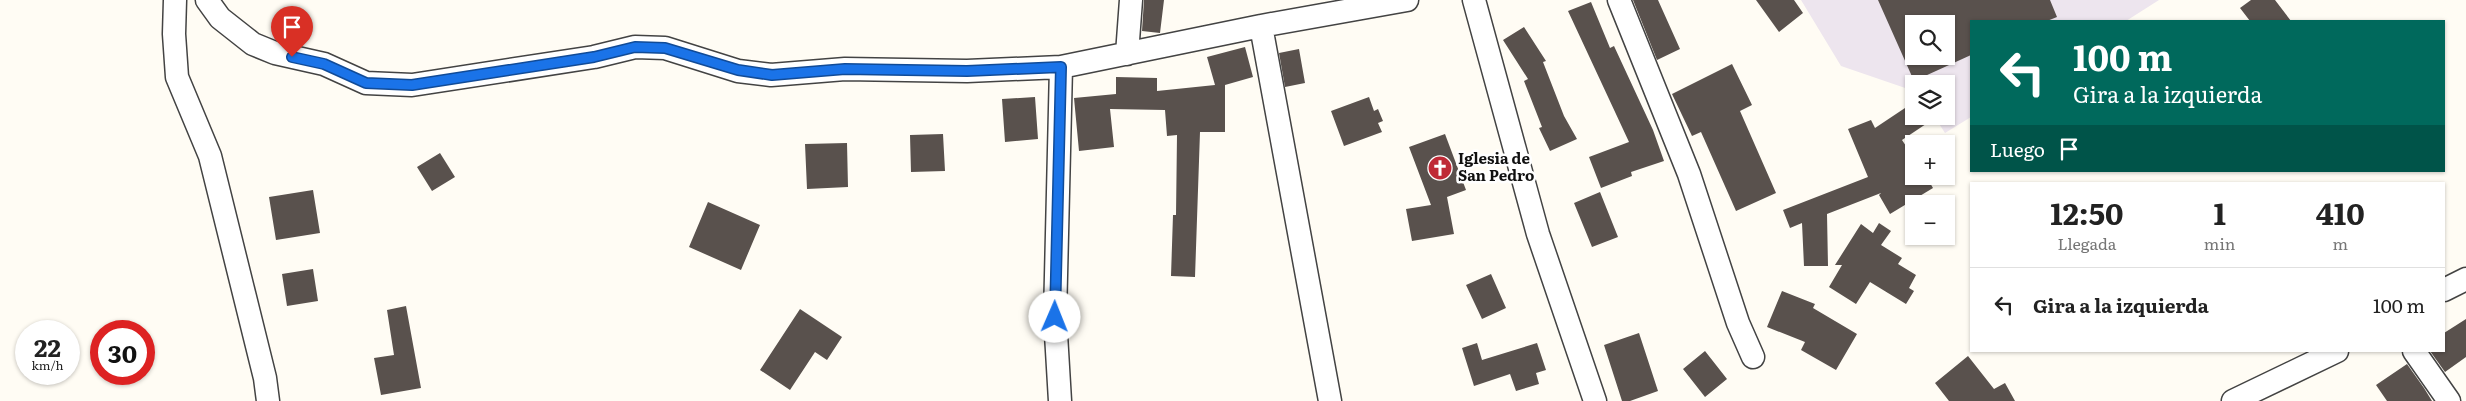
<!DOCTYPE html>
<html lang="es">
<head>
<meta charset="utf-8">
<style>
	:root { --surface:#fff; --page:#f6f6f6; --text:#222; --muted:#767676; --line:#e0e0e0 }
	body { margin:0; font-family:Literata,serif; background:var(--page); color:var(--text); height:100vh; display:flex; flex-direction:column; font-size:19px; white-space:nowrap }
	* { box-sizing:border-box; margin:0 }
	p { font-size:16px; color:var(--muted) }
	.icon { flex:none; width:28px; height:28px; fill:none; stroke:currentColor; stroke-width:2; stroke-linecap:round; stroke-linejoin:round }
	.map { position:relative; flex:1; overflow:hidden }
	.side { position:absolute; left:1970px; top:182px; width:475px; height:170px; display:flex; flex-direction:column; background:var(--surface); border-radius:0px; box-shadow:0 1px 4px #0004 }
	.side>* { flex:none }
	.guide { position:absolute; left:1970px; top:20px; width:475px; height:152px; border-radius:0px; box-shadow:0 1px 4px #0004; background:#00695c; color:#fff; overflow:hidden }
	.fabs { position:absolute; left:1905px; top:15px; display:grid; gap:10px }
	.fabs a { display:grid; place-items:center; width:50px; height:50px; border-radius:0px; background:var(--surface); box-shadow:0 1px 4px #0004; font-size:25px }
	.speed { position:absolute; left:15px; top:320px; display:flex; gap:10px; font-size:25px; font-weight:700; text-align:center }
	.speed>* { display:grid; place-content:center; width:65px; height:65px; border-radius:50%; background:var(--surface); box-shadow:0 1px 4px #0004; line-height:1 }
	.speed small { font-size:12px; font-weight:400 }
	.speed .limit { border:8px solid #d22; background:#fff; color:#111 }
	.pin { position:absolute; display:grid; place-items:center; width:42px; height:42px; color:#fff; margin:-51px -21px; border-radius:50% 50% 50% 0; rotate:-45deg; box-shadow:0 0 5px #0007 }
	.pin .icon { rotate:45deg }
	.me { position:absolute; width:55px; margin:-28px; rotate:1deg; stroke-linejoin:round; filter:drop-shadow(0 0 4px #0008) }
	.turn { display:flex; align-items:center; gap:18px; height:105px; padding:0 20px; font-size:22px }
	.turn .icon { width:65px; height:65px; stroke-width:2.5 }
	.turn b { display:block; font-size:35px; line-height:42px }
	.then { display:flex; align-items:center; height:48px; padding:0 20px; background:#0003; gap:10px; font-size:19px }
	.eta { display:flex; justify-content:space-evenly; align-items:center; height:85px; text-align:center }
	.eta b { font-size:30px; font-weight:700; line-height:35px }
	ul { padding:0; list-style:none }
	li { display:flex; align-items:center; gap:15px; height:75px; padding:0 20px; border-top:1px solid var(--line) }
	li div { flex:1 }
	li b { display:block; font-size:19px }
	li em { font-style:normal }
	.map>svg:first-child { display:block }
</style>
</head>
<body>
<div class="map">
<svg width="2466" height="401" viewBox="0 0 2466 401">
	<rect width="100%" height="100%" fill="#fffcf4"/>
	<!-- industrial -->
	<path fill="#ede5ee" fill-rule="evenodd" d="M1801 0H2159L2126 21H1971V117L1945 133 1934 116H1946V84H1914V91L1841 66ZM1914 24H1946V56H1914Z"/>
	<!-- building -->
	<path fill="#59514d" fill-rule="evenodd" d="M1144 0H1164L1160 33 1142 31Z
		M1633 0H1658L1680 49 1657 60Z
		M1756 0H1794L1803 13 1779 32Z
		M1878 0H2050L2057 17 2047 21H1971V55L1914 81ZM1914 24H1946V56H1914Z
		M2251 0H2275L2291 21H2250L2240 8Z
		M1591 2 1610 48 1614 46 1653 130 1664 161 1631 172 1632 176 1601 188 1589 157 1629 142 1568 11Z
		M1524 27 1546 61 1543 62 1564 116 1577 139 1550 151 1539 128 1542 127 1524 81 1528 79 1503 40Z
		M1245 47 1253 77 1225 85V132H1200L1195 277 1171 276 1173 215H1176L1177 135 1167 136 1165 110 1110 109 1114 147 1079 151 1074 98 1116 94V77L1157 78V91L1215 85 1207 57Z
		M1299 49 1305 83 1285 87 1279 53Z
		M1732 64 1752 105 1740 111 1776 193 1736 211 1701 132 1692 136 1672 94Z
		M1035 97 1038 139 1005 142 1002 99Z
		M1369 97 1374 111 1378 109 1383 121 1378 123 1382 132 1344 146 1331 111Z
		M1914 102V116H1938L1902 140 1914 158V176H1926L1933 188 1890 214 1879 195 1881 193 1827 214 1828 266H1804L1802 223 1790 228 1783 210 1868 177 1848 129 1871 120 1875 128Z
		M943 134 945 171 911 172 910 135Z
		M1445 134 1466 190 1447 197 1454 234 1412 241 1406 209 1431 205 1409 147Z
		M847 143 848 187 807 189 805 144Z
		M440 153 455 177 432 191 417 167Z
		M313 190 320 233 276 240 269 197Z
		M1600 192 1618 237 1592 247 1574 203Z
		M708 202 760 225 741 270 689 247Z
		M1879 223 1891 231 1881 245 1902 258 1898 264 1916 275 1909 288 1914 291 1906 304 1870 282 1856 304 1829 287 1842 265H1835L1861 224 1873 233Z
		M313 269 318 301 287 306 282 274Z
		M1491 274 1506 308 1482 319 1466 285Z
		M1782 291 1815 304 1813 308 1857 334 1836 370 1801 350 1805 342 1767 327Z
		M406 306 421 388 381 395 374 358 394 355 387 310Z
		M800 309 842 337 827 360 815 352 790 390 760 370Z
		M2466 319V357L2445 372 2430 351H2444V333Z
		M1639 333 1658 391 1630 401H1622L1604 345Z
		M1477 343 1482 360 1537 343 1546 370 1536 373 1539 384 1516 391 1510 374 1474 386 1462 348Z
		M1705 351 1727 379 1705 397 1683 369Z
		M1968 356 1994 389 2005 383 2015 401H1949L1935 383Z
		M2407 364 2424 388 2432 401H2387L2376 385Z"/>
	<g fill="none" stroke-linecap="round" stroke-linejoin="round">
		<defs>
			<path id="minor" d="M175 0 174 34 177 77 210 156 265 378 268 401
				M207 0 220 18 253 44 275 53 324 64 366 83 412 85 594 57 635 47 665 48 738 71 771 75 845 69 967 71 1061 67 1261 26 1407 0
				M1474 0 1538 234 1595 401
				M1619 0 1689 174 1738 323 1753 357
				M1261 26 1330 401
				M1127 54 1131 0
				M2444 290 2466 279
				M2414 351 2449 401
				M1060 401 1055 317 1061 67
				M2233 401 2337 351"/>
		</defs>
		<!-- minor casing -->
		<use href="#minor" stroke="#434343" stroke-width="25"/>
		<!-- minor -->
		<use href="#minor" stroke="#fff" stroke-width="22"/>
	</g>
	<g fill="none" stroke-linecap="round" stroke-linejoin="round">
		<defs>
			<path id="route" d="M292 57 324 64 366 83 412 85 594 57 635 47 665 48 738 70 772 75 845 69 967 71 1061 67 1055 317"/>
		</defs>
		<!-- route casing -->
		<use href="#route" stroke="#114b97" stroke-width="12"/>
		<!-- route -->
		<use href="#route" stroke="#1a73e8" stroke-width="9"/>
	</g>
	<!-- icons -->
	<defs>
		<symbol id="church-disc" viewBox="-11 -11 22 22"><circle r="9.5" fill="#bf2a36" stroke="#fff"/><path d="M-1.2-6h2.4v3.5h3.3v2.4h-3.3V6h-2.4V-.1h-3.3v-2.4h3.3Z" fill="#fff"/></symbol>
	</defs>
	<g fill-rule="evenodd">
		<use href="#church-disc" x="1426" y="154" width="28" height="28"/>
	</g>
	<g text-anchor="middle" stroke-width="5" stroke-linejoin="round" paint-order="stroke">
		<!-- poi labels -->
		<g font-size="15" font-weight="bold" fill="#101010" stroke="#fff" text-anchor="start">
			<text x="1458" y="164">Iglesia de<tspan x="1458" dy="17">San Pedro</tspan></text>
		</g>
	</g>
</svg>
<div class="fabs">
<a><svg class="icon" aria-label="search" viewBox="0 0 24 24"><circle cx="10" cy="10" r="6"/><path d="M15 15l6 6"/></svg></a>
<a><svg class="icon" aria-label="layers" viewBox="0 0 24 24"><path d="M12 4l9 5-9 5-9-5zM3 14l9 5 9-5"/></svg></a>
<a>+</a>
<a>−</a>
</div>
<div class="speed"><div>22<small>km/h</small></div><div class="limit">30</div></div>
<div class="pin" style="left:292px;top:57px;background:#d93025"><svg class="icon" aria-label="arrive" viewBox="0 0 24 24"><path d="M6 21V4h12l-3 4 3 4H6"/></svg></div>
<svg class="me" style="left:1055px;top:317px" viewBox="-20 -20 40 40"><circle r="19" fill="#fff"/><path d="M0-13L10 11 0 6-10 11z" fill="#1a73e8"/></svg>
<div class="guide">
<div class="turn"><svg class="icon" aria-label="left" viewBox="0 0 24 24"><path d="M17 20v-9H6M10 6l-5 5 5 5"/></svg><div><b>100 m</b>Gira a la izquierda</div></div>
<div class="then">Luego<svg class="icon" aria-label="arrive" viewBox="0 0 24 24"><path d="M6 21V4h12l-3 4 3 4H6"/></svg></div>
</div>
<section class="side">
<div class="eta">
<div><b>12:50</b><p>Llegada</p></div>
<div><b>1</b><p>min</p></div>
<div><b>410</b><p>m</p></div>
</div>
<ul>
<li><svg class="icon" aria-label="left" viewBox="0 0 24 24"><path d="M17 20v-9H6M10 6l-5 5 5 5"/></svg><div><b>Gira a la izquierda</b></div><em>100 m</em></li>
</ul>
</section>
</div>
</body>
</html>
